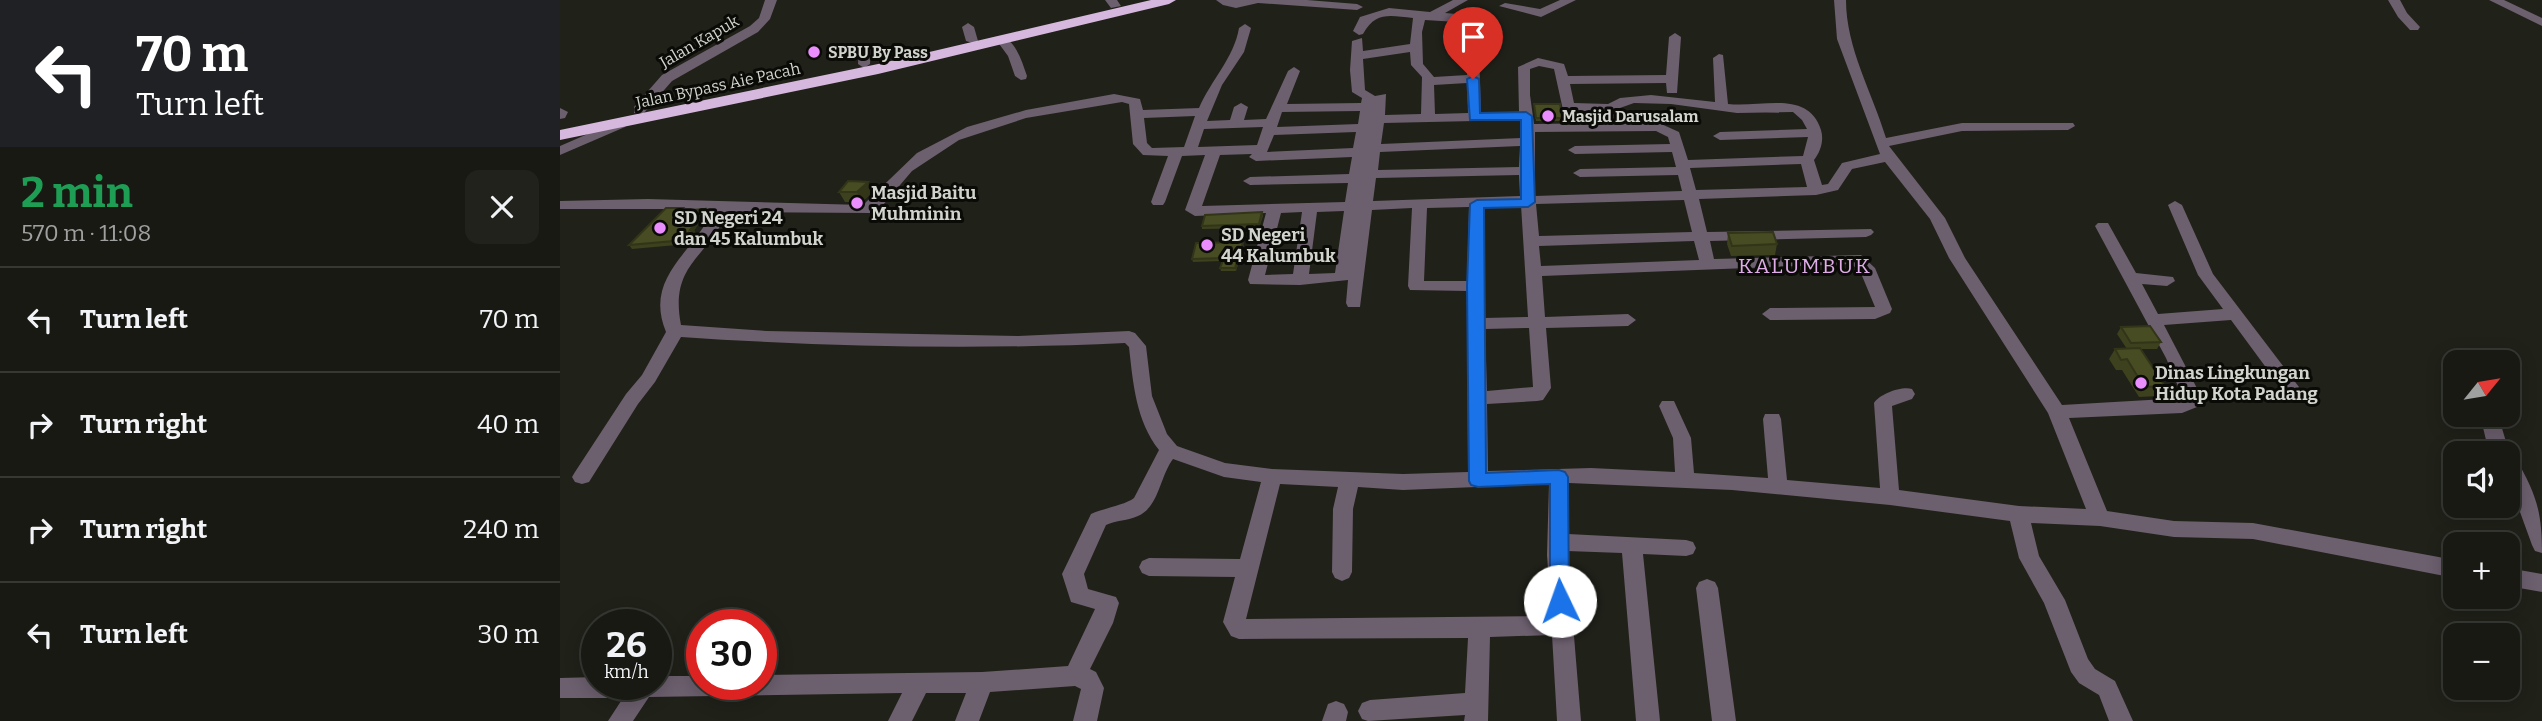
<!DOCTYPE html>
<html lang="en">
<head>
<meta charset="utf-8">
<style>
	:root { --surface:#181913; --page:#21221c; --text:#f1f3f6; --muted:#9fa0a0; --line:#363833 }
	body { margin:0; font-family:Bitter,serif; background:var(--page); color:var(--text); height:100vh; display:flex; flex-direction:column; font-size:26px; white-space:nowrap }
	* { box-sizing:border-box; margin:0 }
	p { font-size:23px; color:var(--muted) }
	.icon { flex:none; width:38px; height:38px; fill:none; stroke:currentColor; stroke-width:2; stroke-linecap:round; stroke-linejoin:round }
	.map { position:relative; flex:1; overflow:hidden }
	.drawer { display:flex; flex-direction:column; background:var(--surface); width:560px }
	.drawer>* { flex:none }
	.hud { background:#202124; color:#fff; overflow:hidden }
	.needle { width:46px; rotate:60deg }
	.buttons { position:absolute; left:1883px; top:350px; display:grid; gap:14px }
	.buttons a { display:grid; place-items:center; width:77px; height:77px; border-radius:14px; background:var(--surface); box-shadow:0 4px 18px #0003,0 0 0 2px var(--line); font-size:35px }
	.speed { position:absolute; left:21px; top:609px; display:flex; gap:14px; font-size:35px; font-weight:700; text-align:center }
	.speed>* { display:grid; place-content:center; width:91px; height:91px; border-radius:50%; background:var(--surface); box-shadow:0 4px 18px #0003,0 0 0 2px var(--line); line-height:1 }
	.speed small { font-size:18px; font-weight:400 }
	.speed .limit { border:10px solid #d22; background:#fff; color:#111 }
	.pin { position:absolute; display:grid; place-items:center; width:60px; height:60px; color:#fff; margin:-72px -30px; border-radius:50% 50% 50% 0; rotate:-45deg; box-shadow:0 0 7px #0007 }
	.pin .icon { rotate:45deg }
	.me { position:absolute; width:77px; margin:-38px; rotate:357deg; stroke-linejoin:round; filter:drop-shadow(0 0 5px #0008) }
	.turn { display:flex; align-items:center; gap:24px; height:147px; padding:0 21px; font-size:32px }
	.turn .icon { width:91px; height:91px; stroke-width:2.5 }
	.turn b { display:block; font-size:49px; line-height:60px }
	.round { display:grid; place-items:center; flex:none; width:74px; height:74px; border-radius:14px; background:var(--page) }
	.headline { display:flex; align-items:center; justify-content:space-between; height:119px; padding:0 21px }
	h1 { font-size:42px; font-weight:700; line-height:52px; color:#1e9e55 }
	ul { padding:0; list-style:none }
	li { display:flex; align-items:center; gap:21px; height:105px; padding:0 21px; border-top:2px solid var(--line) }
	li div { flex:1 }
	li b { display:block; font-size:26px }
	li em { font-style:normal }
	main { display:flex; flex:1; min-height:0 }
	.map>svg:first-child { display:block }
</style>
</head>
<body>
<main>
<section class="drawer">
<div class="hud">
<div class="turn"><svg class="icon" aria-label="left" viewBox="0 0 24 24"><path d="M17 20v-9H6M10 6l-5 5 5 5"/></svg><div><b>70 m</b>Turn left</div></div>
</div>
<div class="headline"><div><h1>2 min</h1><p>570 m · 11:08</p></div><a class="round"><svg class="icon" aria-label="close" viewBox="0 0 24 24"><path d="M6 6l12 12M18 6L6 18"/></svg></a></div>
<ul>
<li><svg class="icon" aria-label="left" viewBox="0 0 24 24"><path d="M17 20v-9H6M10 6l-5 5 5 5"/></svg><div><b>Turn left</b></div><em>70 m</em></li>
<li><svg class="icon" aria-label="right" viewBox="0 0 24 24"><path d="M7 20v-9h11M14 6l5 5-5 5"/></svg><div><b>Turn right</b></div><em>40 m</em></li>
<li><svg class="icon" aria-label="right" viewBox="0 0 24 24"><path d="M7 20v-9h11M14 6l5 5-5 5"/></svg><div><b>Turn right</b></div><em>240 m</em></li>
<li><svg class="icon" aria-label="left" viewBox="0 0 24 24"><path d="M17 20v-9H6M10 6l-5 5 5 5"/></svg><div><b>Turn left</b></div><em>30 m</em></li>
</ul>
</section>
<div class="map">
<svg width="1982" height="721" viewBox="0 0 1982 721">
	<rect width="100%" height="100%" fill="#202119"/>
	<g fill="none" stroke-linecap="round" stroke-linejoin="round">
		<!-- minor -->
		<path fill="#6c5f6e" fill-rule="evenodd" d="M205 0H217L210 19 198 32 112 81 84 113H74V107L102 75 190 26 199 18Z
			M545 0H557L561 6 551 8Z
			M656 0H747L797 4 803 7 797 10 698 3 676 8 663 5Z
			M893 0H908L885 13 919 16 925 20 919 53 921 113 959 112 958 67 978 58 1004 64 1008 76 1106 75 1109 37 1115 33 1121 37 1117 93H1107L1106 83 1010 84 1014 103 1048 104 1060 98 1091 95 1155 102 1153 58 1159 54 1163 55 1168 104C1201 108 1248 89 1261 130 1264 140 1261 151 1254 160L1262 185 1268 184 1282 163 1320 154 1277 39 1274 0H1286C1286 48 1312 92 1326 138L1402 123H1513L1515 126 1508 130 1402 131 1329 146 1385 218 1405 258 1502 405 1623 398 1606 358 1535 226 1538 223H1548L1576 273 1613 277 1615 281 1607 286 1582 284 1598 314 1663 309 1638 275 1608 205 1615 201 1622 205 1653 274 1739 387 1736 392H1724L1671 320 1604 325 1641 396 1637 407 1622 413 1509 418 1547 511 1614 521 1693 523 1895 560V578L1693 539 1614 537 1540 526 1471 523 1479 556 1505 600 1528 659 1535 669 1555 681 1573 721H1549L1539 695 1519 683 1511 672 1484 603 1459 558 1450 521 1330 505 1172 490 1009 483 1008 534 1126 540 1133 542 1136 548 1133 554 1126 556 1083 554 1100 721H1076L1062 553 1007 551 1021 721H997L992 635 930 637 928 721H904L905 715 808 721 802 719 798 711 802 703 810 700 905 693 908 638 679 639 671 636 663 622 675 577 589 576 582 573 579 567 582 561 589 558 680 559 701 482 664 477 613 459C600 476 599 507 578 516 568 521 556 520 546 525L524 574 528 589 556 597 559 603 553 623 530 669 536 672 544 688 537 721H513L521 689 515 686 430 692 419 721H395L406 693H366L352 721H328L342 693 89 697 73 721H48L63 698H0V678L37 677V684H96V676H142V684H201V675L422 672 508 666 535 609 511 602 502 574 531 514C544 508 565 505 574 498L599 450C576 421 573 383 569 347L565 343C417 350 268 347 121 337L95 382 78 404 29 482 22 484 15 482 12 477 15 472 66 394 82 375 106 332C83 276 135 253 153 209H0V201L88 199 303 205 357 153 407 127 466 110 554 94 580 99 583 110 639 108C651 80 674 58 679 28L685 24 691 28 684 52 662 85 647 121 670 120 674 107 681 103 688 107 684 120 706 119 728 71 734 67 740 71 727 104 801 103 802 98 792 92 790 70 792 41 802 38 803 51 850 44 853 18C830 16 816 11 803 34L799 35 793 31 800 17 829 8 870 12ZM865 20 913 23 907 53V75L874 77 863 64 862 32ZM850 52 851 65 862 77 861 114 825 115 826 94 815 96 805 90 803 59ZM979 66 994 69 1003 110 1047 112 1050 123 974 124 970 95V69ZM907 83 908 113 875 114 874 85ZM562 102 569 104 573 144 583 155 608 156 591 202 593 205H603L605 202 622 156 645 155 625 210 635 216 706 213 688 280 690 284 740 285 788 280 786 303 788 307H800L812 210 852 208 848 286 850 290 907 291 908 472 843 474 712 469 665 463 617 446 607 434 592 396 586 346 575 333 569 331 458 336 207 331 121 325C109 263 148 259 167 212L311 213 323 205 352 171 399 140 466 118ZM1074 103 1111 104 1177 113 1233 112 1242 120 1247 129 1160 132 1153 136 1160 140 1248 137 1243 156 1128 160 1119 132 1099 123H1064L1060 108ZM800 111 798 124 717 127 722 112ZM635 116 624 147 592 148 587 143 584 118ZM960 120 961 138 821 144 824 123ZM703 127 697 145 638 147 644 129ZM1096 131 1108 137 1110 144 1015 146 1008 150 1015 154 1112 152 1116 167 1020 169 1013 173 1020 177 1118 175 1122 191 975 196V132ZM796 132 793 148 707 152 714 135ZM960 146 959 167 818 170 820 152ZM692 154 689 157 696 161 792 157 789 174 690 177 683 181 690 185 788 183 785 202 642 206 660 155ZM1325 162 1370 219 1389 258 1488 413 1526 509 1459 506 1339 490 1332 406 1352 399 1355 394 1352 389C1341 386 1320 394 1314 403L1320 488 1227 480 1221 419 1219 414H1205L1203 419 1208 478 1134 473 1131 438 1114 401H1102L1099 406 1113 438 1115 472 1031 468 928 471 927 404 977 401 983 400 991 388 986 328 1068 326 1076 320 1068 314 985 317 982 276 1291 264 1300 271 1315 307 1210 308 1202 314 1210 320 1315 319 1330 313 1332 309 1315 268 1301 255 1154 259 1150 241 1306 237 1311 235 1314 232 1311 229 1147 232 1139 199 1256 195 1278 190 1292 169ZM1241 164 1247 187 1136 190 1130 168ZM959 175 960 196 813 201 816 178ZM1124 200 1132 232 979 236 976 204ZM961 205 968 317 924 318V206ZM909 207 907 281H864L867 208ZM784 211 775 273 749 274 757 212ZM742 212 733 274 705 275 721 213ZM1134 241 1139 260 981 266 979 246ZM969 328 973 387 927 391 925 329ZM720 484 778 487 773 509 772 572 775 578 782 581 789 578 792 572 793 509 798 487 843 490 989 484 987 555 991 616 686 619Z
			M1000 0H1016L981 17 939 6 945 3 980 9Z
			M1828 0H1840L1847 13 1860 27 1858 30H1850L1838 17Z
			M1929 0H1944L1982 18V26Z
			M408 23 414 27 418 41 416 44 406 41 402 27Z
			M443 37C457 43 462 62 467 76L466 79 461 80 455 76 448 56 437 41Z
			M305 44 311 48 310 64 304 68 298 64 299 48Z
			M0 108 8 112 5 118 0 119Z
			M60 120 67 124 65 127 0 155V146Z
			M1920 415H1938L1950 455 1955 457C1976 494 1982 510 1982 553L1975 551 1972 545 1948 479V453H1933L1926 440Z
			M1948 568 1982 574V592L1948 586Z
			M1147 579 1155 582 1158 588 1176 721H1152L1136 588 1139 582Z
			M776 701 784 704 788 712 786 721H762L768 704Z"/>
		<!-- highway -->
		<path fill="#d6b7dd" fill-rule="evenodd" d="M591 0H616L609 4 318 74 0 140V130L318 64Z"/>
	</g>
	<!-- wall -->
	<path fill="#3d411e" d="M974 104 1006 109 1007 121H976Z
		M279 192H313L302 202H285Z
		M123 208 125 211 147 213 134 230 136 233 128 244 72 249 69 245Z
		M702 212 703 216 699 228 642 229V226Z
		M1168 233 1217 244 1215 255 1171 256 1167 244Z
		M684 246 676 271H661L660 268 662 261 633 262 632 259Z
		M1561 327 1601 342 1597 349H1581L1605 386 1599 396 1579 397 1562 370H1556L1549 359 1555 349H1567L1557 334Z"/>
	<!-- shaded-wall -->
	<path fill="#323518" d="M308 182 313 192 302 202 297 192Z
		M145 209 147 213 134 230 136 233 128 244 125 240 130 230Z
		M683 242 684 246 676 271 675 268Z"/>
	<!-- building -->
	<path fill="#474c23" stroke="#323518" stroke-width="2" d="M974 104H1000L1001 109H1006L1007 118H976Z
		M288 181 308 182 297 192H279Z
		M106 208H123L120 211 145 209 130 230 134 229 125 240 69 245Z
		M702 212 699 224 642 226 645 215Z
		M1213 232 1217 244 1172 246 1168 233Z
		M683 242 675 268H660L664 258 632 259 636 243Z
		M1590 326 1601 342 1571 343 1561 327Z
		M1580 348 1605 386 1584 387 1567 359 1561 360 1555 349Z"/>
	<!-- route -->
	<path fill="#1a73e8" stroke="#114b97" stroke-width="2" d="M913 76 919 79 920 113 966 112 972 116 975 202 968 207 924 208 926 473 999 470 1005 472 1008 477 1009 601 1007 607 1000 610 993 607 990 601V484L918 487 911 485 909 481 907 286 910 204 917 200 961 199V120H910L907 79Z"/>
	<!-- markers -->
	<g fill="#ea8dfd" stroke="#0a0a07" stroke-width="2.5">
		<circle cx="254" cy="52" r="7"/>
		<circle cx="988" cy="116" r="7"/>
		<circle cx="297" cy="203" r="7"/>
		<circle cx="100" cy="228" r="7"/>
		<circle cx="647" cy="245" r="7"/>
		<circle cx="1581" cy="383" r="7"/>
	</g>
	<g text-anchor="middle" stroke-width="6" stroke-linejoin="round" paint-order="stroke">
		<!-- far-street labels -->
		<g font-size="16" fill="#d1d3cd" stroke="#0a0a07">
			<text transform="translate(139 41) rotate(-30)" y="6">Jalan Kapuk</text>
			<text transform="translate(158 85) rotate(-12)" y="6">Jalan Bypass Aie Pacah</text>
		</g>
		<!-- far-poi labels -->
		<g font-size="16" font-weight="bold" fill="#d1d3cd" stroke="#0a0a07" text-anchor="start">
			<text x="268" y="58">SPBU By Pass</text>
			<text x="1002" y="122">Masjid Darusalam</text>
		</g>
		<!-- poi labels -->
		<g font-size="18" font-weight="bold" fill="#d1d3cd" stroke="#0a0a07" text-anchor="start">
			<text x="311" y="199">Masjid Baitu<tspan x="311" dy="21">Muhminin</tspan></text>
			<text x="114" y="224">SD Negeri 24<tspan x="114" dy="21">dan 45 Kalumbuk</tspan></text>
			<text x="661" y="241">SD Negeri<tspan x="661" dy="21">44 Kalumbuk</tspan></text>
			<text x="1595" y="379">Dinas Lingkungan<tspan x="1595" dy="21">Hidup Kota Padang</tspan></text>
		</g>
		<!-- quarter labels -->
		<g font-size="21" letter-spacing="2" fill="#dface8" stroke="#0a0a07">
			<text x="1245" y="273">KALUMBUK</text>
		</g>
	</g>
</svg>
<div class="buttons">
<a><svg class="needle" viewBox="-14 -14 28 28"><path d="M0-13l5 13h-10z" fill="#e53935"/><path d="M0 13l5-13h-10z" fill="#9fa0a0"/></svg></a>
<a><svg class="icon" aria-label="sound" viewBox="0 0 24 24"><path d="M4 9h4l5-4v14l-5-4H4zM17 9q2 3 0 6"/></svg></a>
<a>+</a>
<a>−</a>
</div>
<div class="speed"><div>26<small>km/h</small></div><div class="limit">30</div></div>
<div class="pin" style="left:913px;top:79px;background:#d93025"><svg class="icon" aria-label="arrive" viewBox="0 0 24 24"><path d="M6 21V4h12l-3 4 3 4H6"/></svg></div>
<svg class="me" style="left:1000px;top:601px" viewBox="-20 -20 40 40"><circle r="19" fill="#fff"/><path d="M0-13L10 11 0 6-10 11z" fill="#1a73e8"/></svg>
</div>
</main>
</body>
</html>
